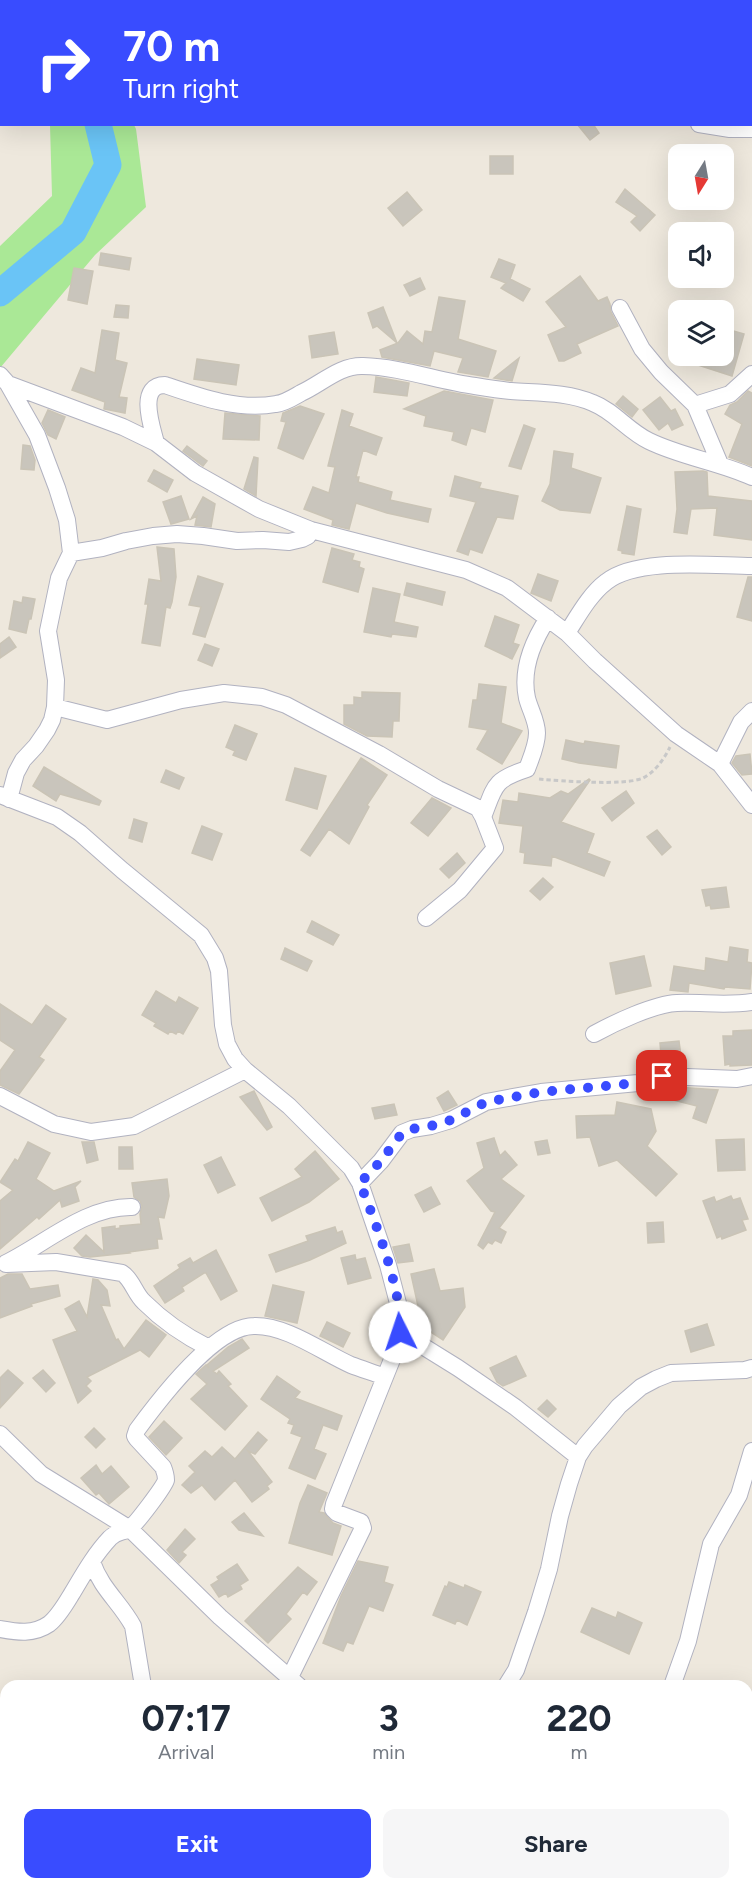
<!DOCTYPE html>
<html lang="en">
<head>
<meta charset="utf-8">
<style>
	:root { --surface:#fff; --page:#f6f6f7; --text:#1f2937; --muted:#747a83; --accent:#394cff }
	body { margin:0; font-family:Figtree,sans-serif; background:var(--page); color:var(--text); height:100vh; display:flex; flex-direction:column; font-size:22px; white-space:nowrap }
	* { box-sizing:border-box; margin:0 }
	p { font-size:20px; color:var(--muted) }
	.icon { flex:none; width:33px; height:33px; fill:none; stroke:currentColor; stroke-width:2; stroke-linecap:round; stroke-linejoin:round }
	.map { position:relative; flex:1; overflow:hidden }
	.side { position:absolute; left:0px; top:1680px; width:753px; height:210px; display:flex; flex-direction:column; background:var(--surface); border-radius:18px 18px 0 0; box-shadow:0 6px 24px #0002 }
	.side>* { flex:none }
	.top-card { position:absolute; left:0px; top:0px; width:753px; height:126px; box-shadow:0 6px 24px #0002; background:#394cff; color:#fff; overflow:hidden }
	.needle { width:39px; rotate:191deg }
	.fabs { position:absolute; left:668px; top:144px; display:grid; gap:12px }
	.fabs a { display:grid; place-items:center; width:66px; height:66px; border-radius:12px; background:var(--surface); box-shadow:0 6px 24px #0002; font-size:30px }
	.pin { position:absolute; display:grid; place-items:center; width:51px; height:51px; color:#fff; margin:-26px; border-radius:12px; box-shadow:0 3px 9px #0006 }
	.me { position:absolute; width:66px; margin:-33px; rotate:356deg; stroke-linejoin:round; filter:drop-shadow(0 0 4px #0008) }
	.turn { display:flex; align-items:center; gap:21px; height:126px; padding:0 24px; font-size:27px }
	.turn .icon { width:78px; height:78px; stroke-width:2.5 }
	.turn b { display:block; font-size:42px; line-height:51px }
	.eta { display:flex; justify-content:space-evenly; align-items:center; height:102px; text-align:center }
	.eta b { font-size:36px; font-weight:700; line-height:42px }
	.cta { display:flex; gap:12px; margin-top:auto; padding:12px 24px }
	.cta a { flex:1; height:69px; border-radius:12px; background:var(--accent); color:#fff; font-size:24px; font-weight:700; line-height:69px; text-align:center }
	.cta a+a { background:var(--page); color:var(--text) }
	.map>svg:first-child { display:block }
</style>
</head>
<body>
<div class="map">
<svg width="752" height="1890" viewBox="0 0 752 1890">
	<rect width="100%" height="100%" fill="#eee8dd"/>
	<!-- green -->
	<path fill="#aae896" d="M50 125H134L136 129 146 207 95 255 0 368V246L52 196Z"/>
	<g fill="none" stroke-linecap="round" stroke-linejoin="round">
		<!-- river -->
		<path stroke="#6ac4f6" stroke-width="27" d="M66 0V2
			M0 293 73 232 108 165 98 124"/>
	</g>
	<!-- building -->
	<path fill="#c9c5bc" stroke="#cac4b6" stroke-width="1.5" d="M577 124H593L599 133 590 140Z
		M490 156H513V174H490Z
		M625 189 655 215 640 231 631 222 637 216 616 202Z
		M407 192 422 210 403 226 388 208Z
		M101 253 131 258 129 270 99 265Z
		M499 259 515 265 510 279 530 289 523 301 501 288 506 283 491 277Z
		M74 268 93 271 87 304 68 300Z
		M580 276 598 301 607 297 610 304 611 312 618 326 577 344 581 353 564 361H559L548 335 566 327 546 302Z
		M420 278 425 289 410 296 404 285Z
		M439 297 465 301 458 339 496 351 488 377 458 372 463 358 434 351 430 366 382 357 380 350 398 343 407 331 423 344 425 331 432 332Z
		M116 305 129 306 128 318 114 317Z
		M383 307 397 343 377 326 373 328 368 313Z
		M723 328 744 334 732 376 698 365 701 356H723Z
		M102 330 119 333 115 360 127 363 119 397 127 398 125 413 104 409 105 402 72 390 81 368 95 373Z
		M334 332 338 354 312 358 309 336Z
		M519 358 512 381 494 378 500 373Z
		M197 359 239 365 236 385 194 379Z
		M376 377 409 383 407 396 374 392Z
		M444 391 493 400 485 432 471 428 466 445 452 440 454 432 424 426 426 416 404 409Z
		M748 391 752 393V466L729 457 742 424 725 414 730 405 737 402Z
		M623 396 638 409 632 417 616 404Z
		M660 397 671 411 675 409 683 425 672 430 668 423 659 430 643 410Z
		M300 406 324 414 303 459 278 448 286 422 281 421 283 413Z
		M48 410 65 417 56 439 48 435 42 423Z
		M342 410 353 414 349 426 382 438 376 455 363 450 356 477H359L358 482 392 492 390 500 431 509 428 522 387 513 356 503 349 529 332 525 333 520 304 509 313 487 329 493 335 467 328 466Z
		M225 413 260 416 259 440 223 439Z
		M524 425 535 429 521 469 509 466Z
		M23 445 30 446 35 460 34 470 21 469Z
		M187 446 207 461 203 466 183 451Z
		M554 451 573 454 571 468 601 478 590 513 560 510 542 501 550 484Z
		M254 457 258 458 256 496 244 489Z
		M154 470 173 480 167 492 148 481Z
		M703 471 707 472 708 496 752 501V540L714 535 717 508 691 509 687 534 674 532 677 509 675 472Z
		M455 476 481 483 479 488 518 496 513 519 497 517 482 553 470 549 468 555 457 551 476 502 450 496Z
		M181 496 189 519 171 524 163 502Z
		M203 497 215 504 211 527 195 525 197 516 191 519Z
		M627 506 641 509 634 555 622 553V551L618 550Z
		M157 547 174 549 176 577 172 602 170 608 166 607 160 646 142 643 148 604H145L149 579 161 581Z
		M332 548 354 554 352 560 360 562 359 567 364 569 358 592 323 582Z
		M538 574 558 581 551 601 531 593Z
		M198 576 223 584 205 637 193 634 201 607 189 605Z
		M748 577H752V621L737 617Z
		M407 583 445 592 442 605 404 595Z
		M373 588 400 594 394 622 418 627 416 637 392 634 391 637 364 632Z
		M23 597 35 599 31 619H29L26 633 9 629 14 601 22 603Z
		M495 616 519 625 513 643 519 645 512 659 485 646Z
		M9 637 16 647 0 658V644Z
		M205 644 219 649 212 666 198 660Z
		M479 684 506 687 501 723 522 731 502 764 477 749 488 730 469 727 473 700H477Z
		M362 692 400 693 399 721H393L392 737 367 736 344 724V705H354V697L362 698Z
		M235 725 257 734 246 760 233 755 235 751 226 747Z
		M566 740 584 744 585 741 619 746 616 768 579 763 562 759Z
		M750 754 752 774 742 775 732 763 736 756Z
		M361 758 387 775 367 805 369 807 349 844 329 829 310 856 301 850Z
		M44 767 101 801 99 805 60 794 56 801 33 786Z
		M295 768 326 776 317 809 286 800Z
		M166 770 184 778 179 789 161 782Z
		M589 779 590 780 561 822 594 834 587 853 610 862 604 876 552 856 551 866 524 863 525 853 520 852 523 826 499 823 503 800 518 802 519 793 550 798 561 791 568 794Z
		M626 791 634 803 612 821 602 808Z
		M432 798 451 808 428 836 411 823Z
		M134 819 147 823 142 842 129 838Z
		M202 826 222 834 212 860 192 853Z
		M657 830 671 847 662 855 647 837Z
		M457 853 465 863 449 878 440 869Z
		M543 878 553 887 540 900 530 891Z
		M726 887 729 907 711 909 710 905 706 906 702 890Z
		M312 921 339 935 333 945 307 932Z
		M730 947 748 950 747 962 752 963 750 989 725 987 724 989 689 983 688 992 670 990 674 966 705 971 706 958 728 962Z
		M285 948 312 961 307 971 281 959Z
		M644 956 651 986 616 994 610 963Z
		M156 991 176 1003 179 997 198 1008 183 1034 178 1031 176 1034 170 1031 168 1034 154 1026 156 1023 142 1015Z
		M0 1004 32 1025 46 1005 66 1019 39 1057 44 1060 19 1094 0 1085V1071L15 1050 0 1040Z
		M752 1030V1065L730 1066V1064L725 1065 723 1036H733V1031Z
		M679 1041 682 1064 662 1066 660 1043Z
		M676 1087 718 1090 706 1123 693 1118 697 1106 673 1100Z
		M254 1091 272 1127 267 1130 240 1097Z
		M448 1091 457 1105 444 1111 437 1098Z
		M617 1102 651 1109 656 1131 647 1146 677 1174 656 1196 617 1160 599 1166 590 1137 577 1138 576 1116 615 1115Z
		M394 1104 397 1115 375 1119 372 1108Z
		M494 1138 500 1156 505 1151 517 1165 501 1179 524 1196 499 1228 506 1232 501 1243 495 1240 492 1244 488 1242 483 1249 478 1245 495 1212 491 1211 467 1181 484 1168 477 1143Z
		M744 1139 745 1170 718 1171 716 1140Z
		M547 1140 550 1153 538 1155 535 1142Z
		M28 1142 50 1153 36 1179 54 1191 81 1181 75 1187 79 1201 62 1207 60 1200 39 1219 37 1217 0 1249V1201L13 1190 0 1182 15 1159 18 1161Z
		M82 1142H94L98 1160 87 1163Z
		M119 1147H132L133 1169H119Z
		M315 1151 339 1179 309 1202 272 1221 260 1198 302 1177 295 1169Z
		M221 1157 235 1185 218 1193 204 1165Z
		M167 1179 169 1196 164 1218 158 1217 162 1239H157L158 1248 129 1252 130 1253 90 1257 82 1256 74 1248 86 1235 104 1252 102 1228 115 1226V1229L120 1228V1226L141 1224 140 1214 142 1206 140 1201 134 1197 132 1183Z
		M431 1187 440 1204 424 1212 415 1195Z
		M731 1196 733 1200 740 1198 748 1219 742 1220 746 1230 722 1239 721 1236 717 1238 703 1201 714 1197 716 1202Z
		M663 1222 664 1242 648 1243 647 1223Z
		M335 1227 337 1233 342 1231 346 1243 310 1260 276 1272 269 1255 308 1241 306 1236Z
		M409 1244 413 1261 398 1263 393 1247Z
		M216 1250 237 1291 221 1300 206 1273H204L182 1287 184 1291 165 1303 154 1286 180 1268 178 1265 190 1258 193 1263Z
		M355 1255 356 1260 365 1258 371 1278 348 1284 341 1258Z
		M434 1269 440 1291 463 1288 465 1307 443 1340 417 1323 413 1308 418 1306 411 1274Z
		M8 1274H22L30 1289 58 1285 60 1296 31 1304 32 1306 0 1318V1278Z
		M93 1279 98 1280 107 1290 110 1306 101 1305 116 1340 118 1339 124 1349 146 1320 166 1335 149 1357 140 1350 87 1377 91 1381 86 1386 91 1391 78 1403 53 1340 77 1331 65 1309 79 1301 87 1317Z
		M273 1285 304 1292 297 1323 265 1316Z
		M327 1322 350 1333 343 1347 320 1336Z
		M707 1324 714 1345 691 1352 685 1331Z
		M242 1339 249 1348 213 1371 217 1374 219 1371 231 1384 228 1386 247 1406 225 1430 191 1399 207 1384 196 1374 206 1365 209 1368 207 1365 228 1347Z
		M516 1356 526 1376 503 1386 497 1382 490 1368Z
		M8 1370 23 1383 0 1408V1378Z
		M43 1370 55 1383 46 1392 33 1378Z
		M277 1376 300 1392 295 1398 342 1416 337 1430 323 1425 314 1449 326 1454 315 1479 289 1468 302 1437 291 1433 294 1425 288 1423 290 1419 261 1399Z
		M547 1400 556 1409 548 1417 538 1409Z
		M164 1421 182 1438 166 1455 149 1437Z
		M94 1428 105 1439 96 1448 85 1437Z
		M258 1432 267 1440 255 1454 248 1451 272 1482 267 1486 269 1489 252 1502 235 1480 215 1500 202 1485 191 1493 182 1485 195 1472 189 1466 205 1451 212 1457 222 1447 235 1459Z
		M96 1465 102 1474 111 1466 129 1487 109 1504 99 1493 96 1495 81 1478Z
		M308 1485 327 1493 319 1512 324 1513 333 1523 341 1526 332 1555 289 1543 300 1503Z
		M244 1513 263 1536 239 1530 232 1522Z
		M185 1529 195 1539 182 1552 186 1555 179 1563 167 1550Z
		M358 1561 388 1567 384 1582 393 1585 383 1611 369 1606 353 1644 347 1642 343 1651 323 1643 341 1596Z
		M237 1564 248 1580 240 1585 242 1589 228 1597 226 1593 219 1597 211 1585 219 1580 217 1577Z
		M298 1567 317 1582 307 1595 303 1592 286 1614 291 1619 268 1643 245 1621Z
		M449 1582 464 1588 465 1585 481 1592 467 1625 457 1620 455 1624 433 1615 445 1586 447 1587Z
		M592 1608 616 1618 618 1612 642 1623 629 1654 581 1632Z"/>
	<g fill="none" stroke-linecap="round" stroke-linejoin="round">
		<defs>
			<path id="minor" d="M326 0 329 2
				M372 2 374 0
				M699 124 730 129H752
				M620 308 642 349 661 372 695 405 720 464
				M0 375 8 384 123 427 156 443 195 473 259 509 311 530 466 570 507 588 567 633 595 661 676 734 720 764 752 805
				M8 384 37 435 57 488 67 520 71 553 59 578 48 631 56 680 55 707 52 720 47 730 36 746 23 760 16 773 9 799
				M695 405 730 394 752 374
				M156 443C152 427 137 385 165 385 200 397 239 411 276 404 285 403 294 397 301 393 321 384 340 365 363 366 401 367 438 381 475 386 487 388 499 390 511 391 538 393 568 392 593 403 614 411 628 431 649 441 682 457 719 462 752 477
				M71 553 102 548 126 541 153 536 177 534 203 536 237 541 263 540 289 542 302 539 308 536 311 530
				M567 633C578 616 590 594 606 582 637 557 714 566 752 566
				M55 707 107 720 181 700 224 693 262 697 286 705 379 754 438 789 478 808 483 817
				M720 764 741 722 752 711
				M0 795 57 817 80 833 122 870 201 935 215 958 219 971 223 1025 227 1044 235 1059 245 1070 289 1106 351 1168 360 1183 388 1265 399 1307 400 1332 393 1357 334 1504 333 1509 337 1513 361 1522 363 1528 290 1677
				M426 918 460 890 495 848 483 817C495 786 493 780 527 769 531 758 537 745 537 733 537 721 530 710 527 698 521 670 533 641 548 618
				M594 1034C614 1023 654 1004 677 1003 702 1002 727 1006 752 1002
				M0 1096 54 1124 91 1132 134 1126 245 1070
				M360 1183 381 1161 402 1133 412 1129 431 1126 451 1120 486 1102 541 1092 638 1083 662 1076 737 1079 752 1076
				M6 1263C45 1244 86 1206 132 1207
				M6 1264 56 1262 122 1273C132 1279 135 1294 144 1302 163 1321 185 1336 209 1348
				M400 1332 458 1368 515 1407 578 1457
				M0 1434 41 1474 130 1529 220 1617 299 1686
				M92 1562C102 1590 120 1602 133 1626L143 1686
				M0 1629C17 1632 33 1635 49 1624 58 1617 65 1605 71 1595 83 1575 94 1555 110 1538 118 1530 124 1533 130 1528 136 1524 164 1487 166 1480 166 1476 165 1472 163 1467L137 1439 135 1436 137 1430C159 1400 215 1326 254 1326 286 1325 322 1352 351 1365 362 1369 374 1373 385 1377
				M506 1686 516 1670 536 1612 549 1569 560 1516 569 1484 578 1457 585 1446 619 1406 641 1387 656 1379 671 1373 745 1370 752 1368
				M672 1686 688 1641 711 1544 739 1495 752 1451
				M0 1801 6 1800
				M686 1884 689 1890
				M119 1890 120 1884"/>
		</defs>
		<!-- minor casing -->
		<use href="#minor" stroke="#b1b2c0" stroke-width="18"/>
		<!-- path -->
		<path stroke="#c8c8c8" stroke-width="3" stroke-dasharray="4.5 3" stroke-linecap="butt" d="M697 2 706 0
			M0 74 2 75
			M539 779C560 781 626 786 643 778 655 772 664 759 670 747
			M280 1890 281 1884"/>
		<!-- minor -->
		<use href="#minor" stroke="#fff" stroke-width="16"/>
	</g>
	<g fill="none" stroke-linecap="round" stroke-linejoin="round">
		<!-- route -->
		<path stroke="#394cff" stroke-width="10" stroke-dasharray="0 18" d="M400 1332C403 1292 375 1222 360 1183L381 1161 402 1133 412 1129 431 1126 451 1120 486 1102 541 1092 638 1083 662 1076"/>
	</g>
</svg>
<div class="fabs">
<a><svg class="needle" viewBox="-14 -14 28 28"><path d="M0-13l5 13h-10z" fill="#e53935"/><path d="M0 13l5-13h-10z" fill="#747a83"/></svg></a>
<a><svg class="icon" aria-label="sound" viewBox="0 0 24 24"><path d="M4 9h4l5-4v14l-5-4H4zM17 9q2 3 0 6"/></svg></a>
<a><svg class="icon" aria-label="layers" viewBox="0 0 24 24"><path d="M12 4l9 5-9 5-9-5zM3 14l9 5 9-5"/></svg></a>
</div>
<div class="pin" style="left:662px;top:1076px;background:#d93025"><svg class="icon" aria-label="arrive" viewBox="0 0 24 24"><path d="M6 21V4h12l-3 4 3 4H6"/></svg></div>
<svg class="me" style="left:400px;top:1332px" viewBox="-20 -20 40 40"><circle r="19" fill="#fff"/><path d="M0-13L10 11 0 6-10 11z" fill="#394cff"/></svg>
<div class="top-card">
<div class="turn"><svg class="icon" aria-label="right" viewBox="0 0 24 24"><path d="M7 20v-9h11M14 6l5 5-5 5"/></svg><div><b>70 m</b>Turn right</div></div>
</div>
<section class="side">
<div class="eta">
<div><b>07:17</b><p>Arrival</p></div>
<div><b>3</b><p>min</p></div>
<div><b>220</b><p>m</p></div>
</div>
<div class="cta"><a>Exit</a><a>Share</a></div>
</section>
</div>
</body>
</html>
